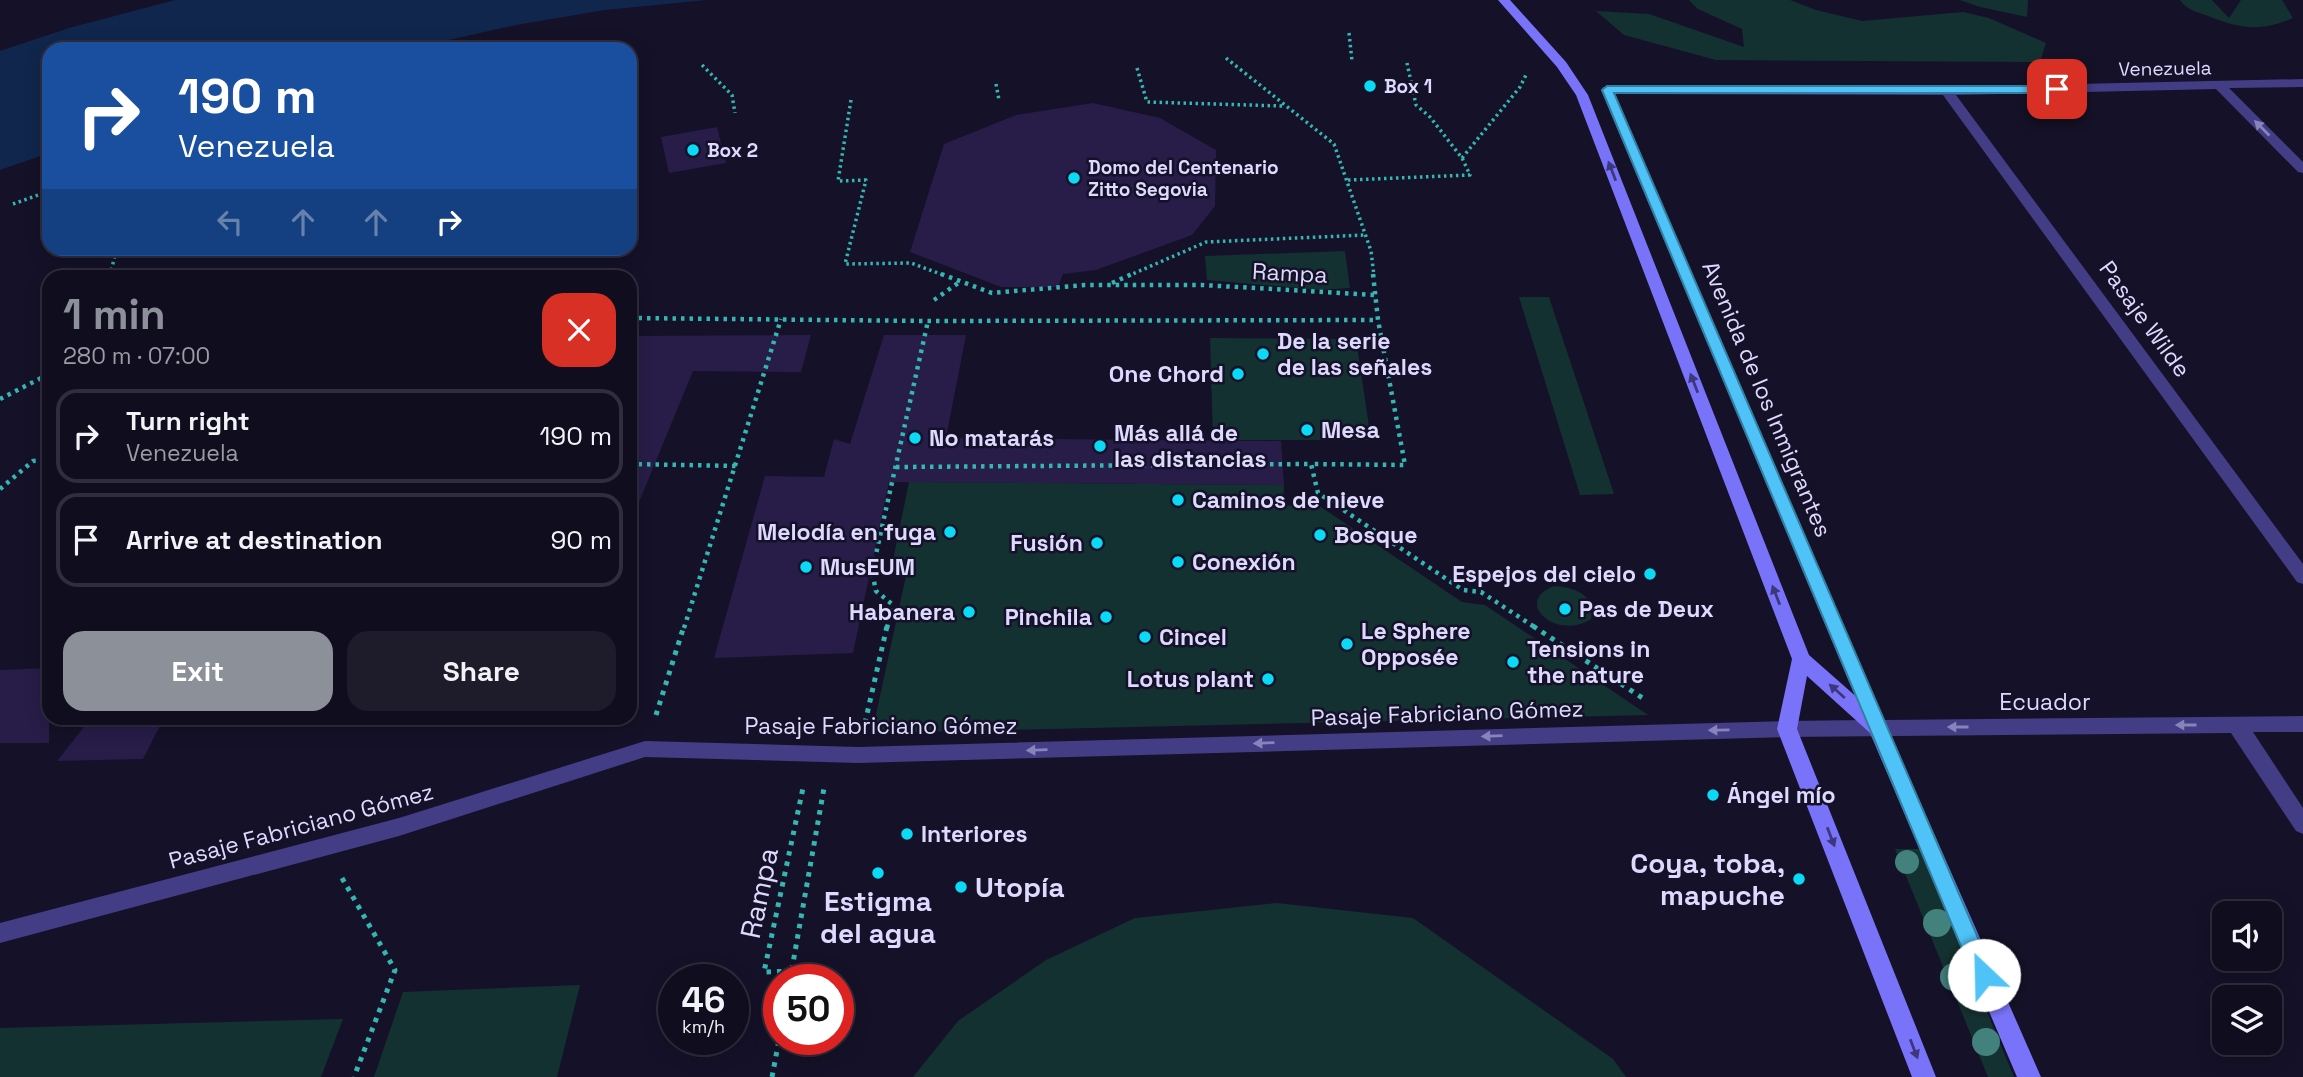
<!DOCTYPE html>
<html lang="en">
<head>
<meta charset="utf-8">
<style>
	:root { --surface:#100d1e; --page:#1e1b2b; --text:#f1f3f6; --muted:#9c9ca4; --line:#302d3c; --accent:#8c9099 }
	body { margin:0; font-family:"Space Grotesk",sans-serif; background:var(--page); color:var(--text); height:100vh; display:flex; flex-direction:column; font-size:26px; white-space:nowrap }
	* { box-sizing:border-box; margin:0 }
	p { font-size:23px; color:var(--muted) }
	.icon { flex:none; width:38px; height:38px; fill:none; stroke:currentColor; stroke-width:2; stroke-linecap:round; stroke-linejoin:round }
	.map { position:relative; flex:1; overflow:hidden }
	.side { position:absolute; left:42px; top:270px; width:595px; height:455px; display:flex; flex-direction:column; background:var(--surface); border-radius:21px; box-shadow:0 4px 18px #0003,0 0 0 2px var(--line) }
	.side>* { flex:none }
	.top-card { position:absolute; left:42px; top:42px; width:595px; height:214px; border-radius:21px; box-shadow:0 4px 18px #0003,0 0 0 2px var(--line); background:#1a4fa0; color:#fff; overflow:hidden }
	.controls { position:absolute; left:2212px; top:901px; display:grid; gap:14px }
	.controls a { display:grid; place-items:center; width:70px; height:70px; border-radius:14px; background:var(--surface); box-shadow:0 4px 18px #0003,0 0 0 2px var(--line); font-size:35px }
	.speed { position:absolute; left:658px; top:964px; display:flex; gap:14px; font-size:35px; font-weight:700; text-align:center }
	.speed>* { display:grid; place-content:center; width:91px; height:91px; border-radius:50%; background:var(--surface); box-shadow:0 4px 18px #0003,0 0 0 2px var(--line); line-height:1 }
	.speed small { font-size:18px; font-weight:400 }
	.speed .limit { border:10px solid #d22; background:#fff; color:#111 }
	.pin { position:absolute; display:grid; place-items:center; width:60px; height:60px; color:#fff; margin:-30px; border-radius:14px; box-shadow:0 4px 10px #0006 }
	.me { position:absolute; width:77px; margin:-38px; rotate:336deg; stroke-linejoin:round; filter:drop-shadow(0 0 5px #0008) }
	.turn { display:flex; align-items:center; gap:24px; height:147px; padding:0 21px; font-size:32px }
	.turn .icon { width:91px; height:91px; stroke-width:2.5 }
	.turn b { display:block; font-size:49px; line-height:60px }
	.lanes { display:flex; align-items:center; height:66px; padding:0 21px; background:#0003; justify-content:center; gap:35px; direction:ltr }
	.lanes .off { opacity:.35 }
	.round { display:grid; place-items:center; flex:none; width:74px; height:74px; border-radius:21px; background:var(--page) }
	.overview { display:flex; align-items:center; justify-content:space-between; height:119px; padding:0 21px }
	h1 { font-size:42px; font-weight:600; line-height:52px; color:var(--accent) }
	.cta { display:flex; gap:14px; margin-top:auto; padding:14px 21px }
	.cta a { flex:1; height:80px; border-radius:21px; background:var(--accent); color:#fff; font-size:28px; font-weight:600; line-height:80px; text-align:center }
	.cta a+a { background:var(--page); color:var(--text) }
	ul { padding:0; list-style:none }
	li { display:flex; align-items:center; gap:21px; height:94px; margin:0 14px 10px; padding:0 7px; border:4px solid var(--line); border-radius:21px }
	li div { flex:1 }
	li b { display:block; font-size:26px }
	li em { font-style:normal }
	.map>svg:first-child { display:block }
</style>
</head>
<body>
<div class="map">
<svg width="2303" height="1077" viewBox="0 0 2303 1077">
	<rect width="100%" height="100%" fill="#151128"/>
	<!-- green -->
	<path fill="#143131" d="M1689 0H1790L1816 10 1862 21 1963 12 1989 18 2046 43 2040 62 1716 60 1624 35 1596 11 1649 14 1744 47 1742 29 1698 9Z
		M1960 0H2028L2027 17 1980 7Z
		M2180 0H2212L2229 18 2241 0H2282L2293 18C2260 32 2241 29 2208 16 2197 12 2187 10 2180 0Z
		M1345 251 1350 288 1321 290 1207 280 1205 256Z
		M1519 297H1549L1614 494 1580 495Z
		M1210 338 1356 339 1371 440H1213Z
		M909 482 1284 485 1283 506 1315 503 1462 602 1485 605 1648 715 872 733 907 571 891 570Z
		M1554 586C1574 587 1597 595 1591 619 1559 641 1511 603 1554 586Z
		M1895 849H1920L2014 1077H1988Z
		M1277 903 1413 918 1613 1059 1626 1077H913L958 1021 1046 960 1135 918Z
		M580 985 557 1077H374L403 992Z
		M343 1019 321 1077H0V1028Z"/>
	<!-- water -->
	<path fill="#10264c" d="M175 0H706L605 10 516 25 409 49H49V153L0 170V51L69 28Z"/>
	<!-- building -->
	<path fill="#271d48" d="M1093 103 1160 118 1216 150 1215 206 1192 235 1096 270 1063 274 1058 287H1001L910 252 944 144 1016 115Z
		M717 127 726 163 669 173 661 137Z
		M811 335 801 372 693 371 630 524V336Z
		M884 335H966L946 438 1281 441 1284 485 889 482 853 653 714 658 765 476 824 477 834 439 850 444Z
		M49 668V743H0V670Z
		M91 718H164L143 759 57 761Z"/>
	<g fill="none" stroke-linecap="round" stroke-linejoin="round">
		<!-- path-far2 -->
		<path stroke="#34b6b1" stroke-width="3.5" stroke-dasharray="2.5 3.5" stroke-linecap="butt" d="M1349 33 1352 61
			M1226 58 1334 144 1371 251 1374 276
			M702 65 732 95 735 113
			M1137 68 1147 102 1282 106
			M996 84 999 100
			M851 100 838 181 866 180 845 264 911 263 946 276
			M1462 158 1520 87 1527 73
			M1348 180 1470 175 1462 158 1430 117 1416 105 1407 63
			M13 204 44 193
			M110 276 115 255 122 248
			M1128 276 1206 242 1365 235"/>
		<!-- path-far1 -->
		<path stroke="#34b6b1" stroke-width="4.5" stroke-dasharray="3.5 5" stroke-linecap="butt" d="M941 274 992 293 1085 285H1202L1376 295
			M1373 274 1378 320 1405 465 1311 464 1318 493 1463 590 1481 592 1536 628
			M1112 283 1132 274
			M934 300 961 281
			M630 318 928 321 1378 320
			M0 399 49 374
			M630 464 736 466
			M896 467 1311 464
			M0 489 33 461 49 460
			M684 628 781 319
			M887 628 892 604 876 591 872 572 928 321"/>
		<!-- path -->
		<path stroke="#34b6b1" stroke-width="5" stroke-dasharray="4.5 6" stroke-linecap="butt" d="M1533 626 1644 699
			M656 715 684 626
			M865 723 887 626
			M342 878 395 970 354 1077
			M792 971 764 972 803 788
			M790 980 824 788
			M772 1077 779 1040"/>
		<!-- service -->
		<path fill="#423d85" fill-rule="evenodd" d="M1787 721 1794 723 1797 729 1794 735 1787 737 858 763 645 757 399 836 0 943V923L399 818 645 741 858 747Z"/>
		<!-- minor -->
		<path fill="#423d85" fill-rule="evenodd" d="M2303 79V87L2229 88 2303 162V173L2298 172 2216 89 1956 95 2303 564V584L2297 582 1943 95 1615 94 1884 720 2303 716V732H2253L2303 808V834L2296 831 2231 733 1787 737 1780 735 1777 729 1780 723 1787 721 1865 720 1601 90 1603 87H1947Z"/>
		<!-- secondary -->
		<path fill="#7973fa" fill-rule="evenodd" d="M1498 0H1510L1566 62 1588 95 1809 655 1885 722 2041 1077H2017L1870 733 1807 676 1797 729 1936 1077H1912L1777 729 1792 659 1576 95 1557 67Z"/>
	</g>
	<!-- trees -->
	<g fill="#42817c">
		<circle cx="1907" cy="862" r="12"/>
		<circle cx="1937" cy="923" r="14"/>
		<circle cx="1954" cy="977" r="14"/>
		<circle cx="1986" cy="1042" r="14"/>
	</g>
	<!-- one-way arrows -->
	<defs><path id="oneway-solid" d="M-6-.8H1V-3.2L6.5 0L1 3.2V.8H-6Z" transform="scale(1.75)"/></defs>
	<g fill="#8883bb">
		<use href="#oneway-solid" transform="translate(2262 128) rotate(-135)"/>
		<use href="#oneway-solid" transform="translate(2186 725) rotate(180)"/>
		<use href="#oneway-solid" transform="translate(1958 727) rotate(180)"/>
		<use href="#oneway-solid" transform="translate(1719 730) rotate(179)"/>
		<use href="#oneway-solid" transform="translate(1492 736) rotate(178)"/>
		<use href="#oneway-solid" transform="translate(1264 743) rotate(178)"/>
		<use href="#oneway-solid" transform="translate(1037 750) rotate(178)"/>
	</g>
	<g fill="#3d387c">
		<use href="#oneway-solid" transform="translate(1612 171) rotate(-111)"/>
		<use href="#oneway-solid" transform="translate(1694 383) rotate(-111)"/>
		<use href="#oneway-solid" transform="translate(1776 595) rotate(-111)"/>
		<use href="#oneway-solid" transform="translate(1837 691) rotate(-138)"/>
		<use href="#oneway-solid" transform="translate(1831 837) rotate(69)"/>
		<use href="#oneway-solid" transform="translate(1914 1049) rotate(69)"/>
	</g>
	<!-- route -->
	<path fill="#4fc3f7" stroke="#337fa1" stroke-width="2" d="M1607 86H2057L2062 89 2057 93H1614L1994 975 1991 981 1984 984 1976 981 1973 975 1602 90Z"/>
	<!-- markers -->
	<g fill="#0bdaf7" stroke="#151128" stroke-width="2.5">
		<circle cx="1370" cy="86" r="7"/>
		<circle cx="693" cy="150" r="7"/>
		<circle cx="1074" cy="178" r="7"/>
		<circle cx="1263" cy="354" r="7"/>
		<circle cx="1238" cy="374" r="7"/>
		<circle cx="1307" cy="430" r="7"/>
		<circle cx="915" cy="438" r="7"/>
		<circle cx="1100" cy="446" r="7"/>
		<circle cx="1178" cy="500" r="7"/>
		<circle cx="950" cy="532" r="7"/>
		<circle cx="1320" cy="535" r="7"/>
		<circle cx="1097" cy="543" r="7"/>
		<circle cx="1178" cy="562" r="7"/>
		<circle cx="806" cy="567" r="7"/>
		<circle cx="1650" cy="574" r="7"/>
		<circle cx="1565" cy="609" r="7"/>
		<circle cx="969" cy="612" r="7"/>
		<circle cx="1106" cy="617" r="7"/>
		<circle cx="1145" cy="637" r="7"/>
		<circle cx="1347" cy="644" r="7"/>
		<circle cx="1513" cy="662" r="7"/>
		<circle cx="1268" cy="679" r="7"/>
		<circle cx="1713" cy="795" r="7"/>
		<circle cx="907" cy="834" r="7"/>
		<circle cx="878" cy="873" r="7"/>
		<circle cx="1799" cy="879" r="7"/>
		<circle cx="961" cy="887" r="7"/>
	</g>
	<g text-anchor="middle" stroke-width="5" stroke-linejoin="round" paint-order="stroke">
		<!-- far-street labels -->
		<g font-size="19" fill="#ded9fe" stroke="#151128">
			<text transform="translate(2165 68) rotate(-1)" y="7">Venezuela</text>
		</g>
		<!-- far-poi labels -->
		<g font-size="19" font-weight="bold" fill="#ded9fe" stroke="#151128" text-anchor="start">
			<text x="1384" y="93">Box 1</text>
			<text x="707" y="157">Box 2</text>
			<text x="1088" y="174">Domo del Centenario<tspan x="1088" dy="22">Zitto Segovia</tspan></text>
		</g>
		<!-- street labels -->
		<g font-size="23" fill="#ded9fe" stroke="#151128">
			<text transform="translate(1290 273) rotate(3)" y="8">Rampa</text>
			<text transform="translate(2145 319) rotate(54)" y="8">Pasaje Wilde</text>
			<text transform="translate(1767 399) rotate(67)" y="8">Avenida de los Inmigrantes</text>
			<text x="2045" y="710">Ecuador</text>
			<text transform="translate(1447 713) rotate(-2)" y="8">Pasaje Fabriciano Gómez</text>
			<text x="881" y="734">Pasaje Fabriciano Gómez</text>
			<text transform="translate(301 826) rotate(-15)" y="8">Pasaje Fabriciano Gómez</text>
		</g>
		<!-- poi labels -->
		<g font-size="23" font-weight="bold" fill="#ded9fe" stroke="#151128" text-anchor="start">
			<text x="1277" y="349">De la serie<tspan x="1277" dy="26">de las señales</tspan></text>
			<text x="1224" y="382" text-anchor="end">One Chord</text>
			<text x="1321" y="438">Mesa</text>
			<text x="1114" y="441">Más allá de<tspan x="1114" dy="26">las distancias</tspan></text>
			<text x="929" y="446">No matarás</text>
			<text x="1192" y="508">Caminos de nieve</text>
			<text x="936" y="540" text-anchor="end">Melodía en fuga</text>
			<text x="1334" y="543">Bosque</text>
			<text x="1083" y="551" text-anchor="end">Fusión</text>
			<text x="1192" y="570">Conexión</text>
			<text x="820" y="575">MusEUM</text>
			<text x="1636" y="582" text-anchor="end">Espejos del cielo</text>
			<text x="1579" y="617">Pas de Deux</text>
			<text x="955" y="620" text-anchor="end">Habanera</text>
			<text x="1092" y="625" text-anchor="end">Pinchila</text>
			<text x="1361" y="639">Le Sphere<tspan x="1361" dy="26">Opposée</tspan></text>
			<text x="1159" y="645">Cincel</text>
			<text x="1527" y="657">Tensions in<tspan x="1527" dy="26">the nature</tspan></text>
			<text x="1254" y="687" text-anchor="end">Lotus plant</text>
			<text x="1727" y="803">Ángel mío</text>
			<text x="921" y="842">Interiores</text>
		</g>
		<!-- near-poi labels -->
		<g font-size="28" font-weight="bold" fill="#ded9fe" stroke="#151128" text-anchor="end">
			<text x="1785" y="873">Coya, toba,<tspan x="1785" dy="32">mapuche</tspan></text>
			<text x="975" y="897" text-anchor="start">Utopía</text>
			<text x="878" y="911" text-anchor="middle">Estigma<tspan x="878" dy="32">del agua</tspan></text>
		</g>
		<!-- near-street labels -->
		<g font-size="28" fill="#ded9fe" stroke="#151128">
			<text transform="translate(759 893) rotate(-78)" y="10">Rampa</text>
		</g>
	</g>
</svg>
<div class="controls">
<a><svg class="icon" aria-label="sound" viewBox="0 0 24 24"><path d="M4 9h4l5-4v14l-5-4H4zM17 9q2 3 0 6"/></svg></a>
<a><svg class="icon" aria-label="layers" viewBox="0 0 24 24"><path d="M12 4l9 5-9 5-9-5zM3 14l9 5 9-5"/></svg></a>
</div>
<div class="speed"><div>46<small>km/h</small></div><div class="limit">50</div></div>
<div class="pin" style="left:2057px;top:89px;background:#d93025"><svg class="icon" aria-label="arrive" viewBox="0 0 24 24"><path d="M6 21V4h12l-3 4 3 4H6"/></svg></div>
<svg class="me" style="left:1984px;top:975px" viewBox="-20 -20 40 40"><circle r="19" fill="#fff"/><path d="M0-13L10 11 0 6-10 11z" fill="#4fc3f7"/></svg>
<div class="top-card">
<div class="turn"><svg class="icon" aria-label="right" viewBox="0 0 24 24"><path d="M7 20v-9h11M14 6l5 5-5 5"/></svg><div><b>190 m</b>Venezuela</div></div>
<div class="lanes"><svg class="icon off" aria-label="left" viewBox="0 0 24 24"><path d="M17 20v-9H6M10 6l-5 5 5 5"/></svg><svg class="icon off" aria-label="ahead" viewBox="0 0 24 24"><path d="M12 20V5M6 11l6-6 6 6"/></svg><svg class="icon off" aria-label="ahead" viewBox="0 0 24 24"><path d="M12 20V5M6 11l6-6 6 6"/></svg><svg class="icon" aria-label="right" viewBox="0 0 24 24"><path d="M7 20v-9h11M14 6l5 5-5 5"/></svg></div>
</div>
<section class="side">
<div class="overview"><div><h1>1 min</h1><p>280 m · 07:00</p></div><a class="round" style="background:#d93025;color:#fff"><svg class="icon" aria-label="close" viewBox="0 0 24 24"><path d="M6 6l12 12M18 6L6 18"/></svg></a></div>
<ul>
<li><svg class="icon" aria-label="right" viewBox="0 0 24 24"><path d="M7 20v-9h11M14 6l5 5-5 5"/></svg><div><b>Turn right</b><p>Venezuela</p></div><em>190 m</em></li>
<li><svg class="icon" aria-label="arrive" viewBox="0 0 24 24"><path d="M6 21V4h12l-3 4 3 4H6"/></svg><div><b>Arrive at destination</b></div><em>90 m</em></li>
</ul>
<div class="cta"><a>Exit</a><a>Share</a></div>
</section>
</div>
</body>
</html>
